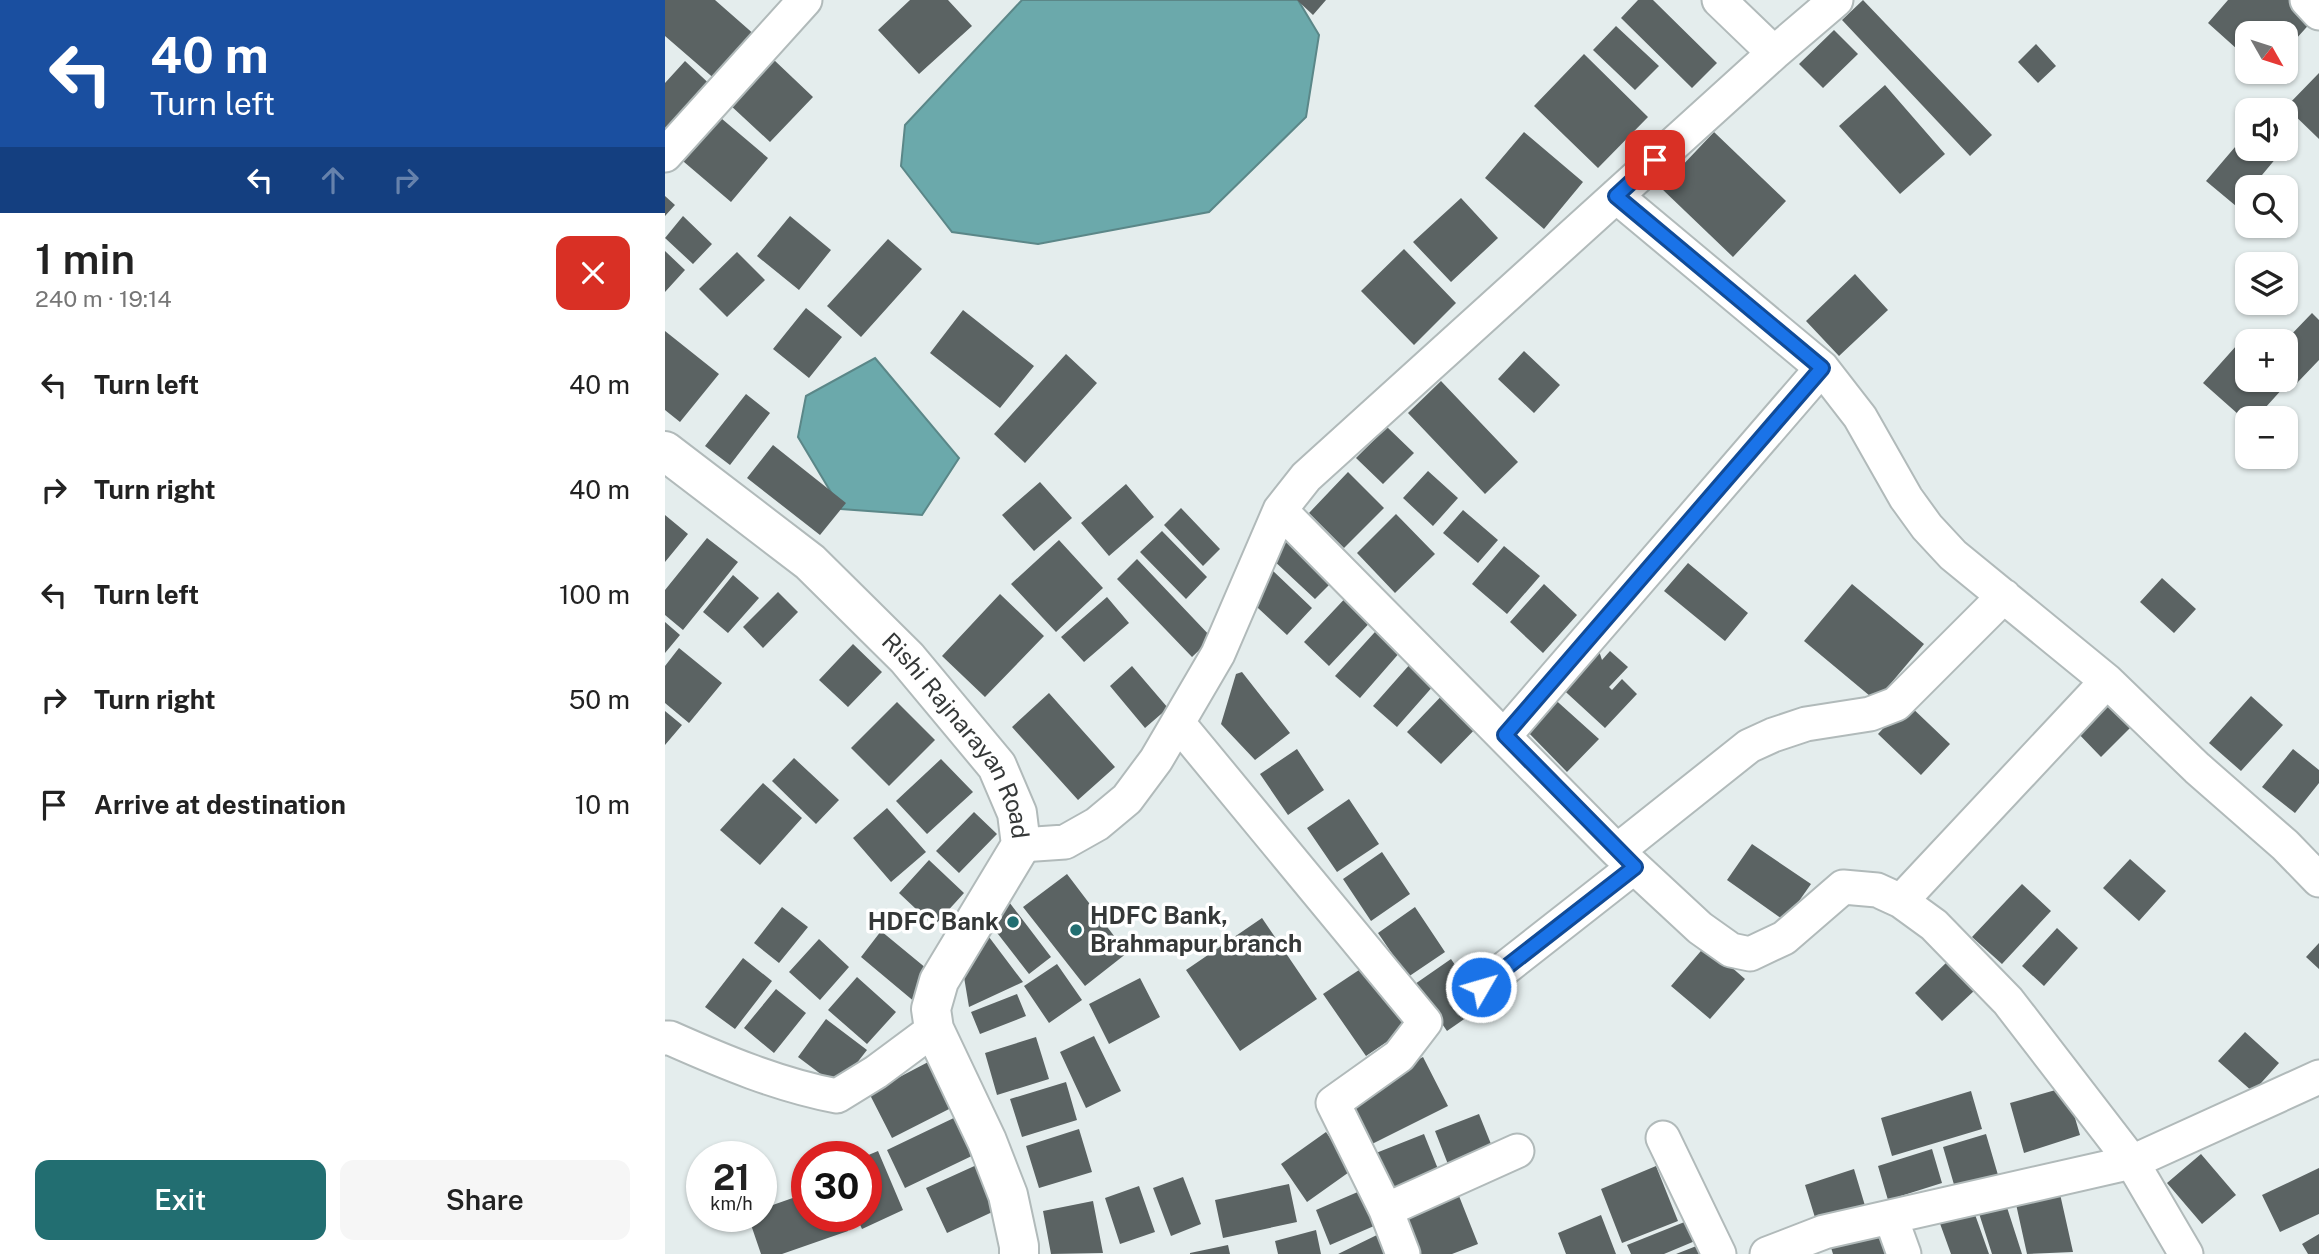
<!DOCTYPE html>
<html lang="en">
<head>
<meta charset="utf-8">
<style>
	:root { --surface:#fff; --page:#f6f6f6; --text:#222; --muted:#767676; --accent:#226e71 }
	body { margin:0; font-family:"Public Sans",sans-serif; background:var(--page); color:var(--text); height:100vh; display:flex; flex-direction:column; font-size:26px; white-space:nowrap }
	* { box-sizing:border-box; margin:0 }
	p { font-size:23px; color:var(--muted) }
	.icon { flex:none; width:38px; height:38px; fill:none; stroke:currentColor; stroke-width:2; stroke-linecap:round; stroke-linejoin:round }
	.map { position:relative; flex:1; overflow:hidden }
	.drawer { display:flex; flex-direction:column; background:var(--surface); width:665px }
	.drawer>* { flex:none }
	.top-card { background:#1a4fa0; color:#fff; overflow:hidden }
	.needle { width:46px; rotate:129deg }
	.buttons { position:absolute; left:1570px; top:21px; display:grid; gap:14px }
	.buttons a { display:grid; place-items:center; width:63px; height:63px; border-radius:14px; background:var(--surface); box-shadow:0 2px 5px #0004; font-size:35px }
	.speed { position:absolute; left:21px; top:1141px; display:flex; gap:14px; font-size:35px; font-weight:700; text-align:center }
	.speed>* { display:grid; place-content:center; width:91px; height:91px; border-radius:50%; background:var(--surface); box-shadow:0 2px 5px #0004; line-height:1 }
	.speed small { font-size:18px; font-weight:400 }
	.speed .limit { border:10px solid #d22; background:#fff; color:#111 }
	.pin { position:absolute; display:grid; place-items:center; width:60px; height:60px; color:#fff; margin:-30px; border-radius:14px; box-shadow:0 4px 10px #0006 }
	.me { position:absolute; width:77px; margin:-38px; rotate:52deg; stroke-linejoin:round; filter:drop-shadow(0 0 5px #0008) }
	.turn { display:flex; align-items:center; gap:24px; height:147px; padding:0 35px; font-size:32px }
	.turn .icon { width:91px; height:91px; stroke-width:2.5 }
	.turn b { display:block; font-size:49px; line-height:60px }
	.lanes { display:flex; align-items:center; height:66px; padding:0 35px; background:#0003; justify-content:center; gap:35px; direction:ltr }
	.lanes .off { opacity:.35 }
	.round { display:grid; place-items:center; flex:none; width:74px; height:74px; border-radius:14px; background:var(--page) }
	.overview { display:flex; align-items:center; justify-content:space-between; height:119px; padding:0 35px }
	h1 { font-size:42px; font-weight:600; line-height:52px }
	.cta { display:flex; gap:14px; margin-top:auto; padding:14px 35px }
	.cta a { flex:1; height:80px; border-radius:14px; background:var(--accent); color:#fff; font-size:28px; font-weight:600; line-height:80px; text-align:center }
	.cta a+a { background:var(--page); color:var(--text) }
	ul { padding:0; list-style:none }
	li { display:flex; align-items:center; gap:21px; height:105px; padding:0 35px }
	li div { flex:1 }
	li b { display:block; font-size:26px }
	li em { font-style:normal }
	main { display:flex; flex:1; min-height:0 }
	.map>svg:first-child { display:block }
</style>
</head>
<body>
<main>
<section class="drawer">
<div class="top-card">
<div class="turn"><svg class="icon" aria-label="left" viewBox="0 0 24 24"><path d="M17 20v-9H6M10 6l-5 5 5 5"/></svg><div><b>40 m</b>Turn left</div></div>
<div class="lanes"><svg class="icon" aria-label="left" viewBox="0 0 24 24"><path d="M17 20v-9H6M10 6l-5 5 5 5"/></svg><svg class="icon off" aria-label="ahead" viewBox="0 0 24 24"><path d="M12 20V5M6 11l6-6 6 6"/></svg><svg class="icon off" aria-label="right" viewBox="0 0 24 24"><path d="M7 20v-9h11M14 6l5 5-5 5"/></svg></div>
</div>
<div class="overview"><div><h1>1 min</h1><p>240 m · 19:14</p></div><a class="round" style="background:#d93025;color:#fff"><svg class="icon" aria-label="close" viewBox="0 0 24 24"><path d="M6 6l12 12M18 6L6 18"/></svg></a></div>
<ul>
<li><svg class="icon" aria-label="left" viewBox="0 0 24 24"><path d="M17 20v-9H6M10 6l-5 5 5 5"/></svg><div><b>Turn left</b></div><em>40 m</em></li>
<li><svg class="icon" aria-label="right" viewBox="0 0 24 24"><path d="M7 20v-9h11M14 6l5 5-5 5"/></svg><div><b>Turn right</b></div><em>40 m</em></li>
<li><svg class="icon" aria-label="left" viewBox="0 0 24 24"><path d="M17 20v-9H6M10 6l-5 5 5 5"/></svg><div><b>Turn left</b></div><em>100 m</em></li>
<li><svg class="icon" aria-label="right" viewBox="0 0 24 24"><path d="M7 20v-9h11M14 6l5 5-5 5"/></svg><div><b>Turn right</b></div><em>50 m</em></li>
<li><svg class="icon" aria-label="arrive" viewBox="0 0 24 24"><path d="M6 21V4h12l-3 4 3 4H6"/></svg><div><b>Arrive at destination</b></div><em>10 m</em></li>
</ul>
<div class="cta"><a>Exit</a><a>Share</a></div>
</section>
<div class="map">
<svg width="1654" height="1254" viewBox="0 0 1654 1254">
	<rect width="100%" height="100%" fill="#e4eded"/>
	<!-- water -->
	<path fill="#6ba9ab" stroke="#5b8788" stroke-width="2" d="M357 0H633L654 35 641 117 544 212 373 244 287 232 236 166 240 125Z
		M210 358 294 458 257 515 176 509 133 437 141 396Z"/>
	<!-- building -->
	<path fill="#5b6363" d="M0 0H50L91 36 52 81 0 36Z
		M245 0H283L307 26 254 74 213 30Z
		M632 0H661L648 15Z
		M973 0H988L1052 63 1027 88 956 18Z
		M1198 0 1327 135 1305 156 1177 20Z
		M1563 0H1627L1649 19 1620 51V33H1582V58L1543 23Z
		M951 26 994 66 970 90 928 50Z
		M1169 30 1193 54 1158 88 1134 64Z
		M1371 44 1391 66 1373 83 1353 62Z
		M919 54 983 117 933 168 869 106Z
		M108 59 148 97 105 142 64 104Z
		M20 61 52 91 0 149V83Z
		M1654 73V139L1621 107Z
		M1220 85 1280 154 1235 194 1174 126Z
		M50 113 103 158 66 202 12 156Z
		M859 132 918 182 879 229 820 178Z
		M1049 132 1121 201 1068 257 996 188Z
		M1582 133V149H1615L1617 151 1587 187H1582V193L1571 206 1541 181Z
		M0 196 10 205 0 216Z
		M796 198 833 238 786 282 748 242Z
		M18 216 47 244 28 264 0 238Z
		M125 216 166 250 134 290 92 256Z
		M223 239 257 269 196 337 162 306Z
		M739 249 791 303 749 345 696 291Z
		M0 251 20 270 0 292Z
		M72 252 100 280 62 317 34 289Z
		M1190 274 1223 310 1174 356 1141 321Z
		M141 308 177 337 144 378 108 349Z
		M298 310 369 366 335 408 265 353Z
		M1647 313 1654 320V360L1632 383 1620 372V341Z
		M0 331 54 374 15 422 0 410Z
		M1572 345 1582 354V380H1611L1619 387 1591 418H1582V422L1538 383Z
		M859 351 895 385 869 413 833 379Z
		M401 354 432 383 360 463 329 434Z
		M776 381 853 462 820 494 743 413Z
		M81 394 105 413 65 465 40 446Z
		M722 427 749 453 718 484 691 458Z
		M108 445 181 503 155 535 82 478Z
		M763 471 793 498 768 526 738 498Z
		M683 472 719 508 679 548 644 513Z
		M375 482 407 518 369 551 337 515Z
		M461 484 489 517 444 556 416 523Z
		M516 508 555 549 538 566 499 525Z
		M798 510 833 540 813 563 778 533Z
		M731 514 770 554 730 593 692 553Z
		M0 515 23 534 0 562Z
		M497 531 542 577 521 599 475 552Z
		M628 535 672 577 650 599 606 558Z
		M42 538 73 562 18 630 0 615V590Z
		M394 540 438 588 391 632 346 584Z
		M839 546 875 576 842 614 807 584Z
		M472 559 547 638 527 657 452 579Z
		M1023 563 1083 613 1060 641 999 591Z
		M606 569 647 608 622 635 580 596Z
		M68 575 94 598 63 633 38 612Z
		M1497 578 1531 609 1509 633 1475 602Z
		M879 584 912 615 878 653 845 622Z
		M1187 584 1259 644 1211 701 1139 641Z
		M687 591 712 615 664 666 639 642Z
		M113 592 133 612 98 648 78 627Z
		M335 594 379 636 320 697 277 656Z
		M442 597 464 623 419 662 396 637Z
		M0 622 15 635 0 653Z
		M719 622 743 643 695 698 670 676Z
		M188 644 217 672 183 707 154 680Z
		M928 645 934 651 937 660 945 651 963 667 944 687 947 690 957 679 972 694 940 728 891 683Z
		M14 648 57 683 24 723 0 703V666Z
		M754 654 777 676 732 727 708 706Z
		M467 666 503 708 480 728 445 686Z
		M577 672 625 733 590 760 556 724 571 674Z
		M785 687 819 720 776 764 742 732Z
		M384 693 450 767 413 800 347 727Z
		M1442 694 1471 722 1436 757 1408 728Z
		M885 695 934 739 902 772 857 726Z
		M1586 696 1618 725 1576 771 1544 743Z
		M232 702 270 740 224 786 186 748Z
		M1242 703 1285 744 1256 775 1213 734Z
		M0 711 17 725 0 745Z
		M632 749 659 790 623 815 595 774Z
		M1628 749 1654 770V783L1630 813 1597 787Z
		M129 758 174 800 151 824 107 781Z
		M276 759 308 792 262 834 231 801Z
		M98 783 137 818 95 865 55 830Z
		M684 799 714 844 672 872 642 828Z
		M222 808 261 852 226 882 188 838Z
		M309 812 332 834 294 873 271 851Z
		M1087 844 1146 884 1120 921 1062 880Z
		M717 852 745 894 706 921 678 879Z
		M1465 859 1501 891 1474 921 1438 888Z
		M264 860 299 893 269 926 234 893Z
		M402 874 462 953 420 986 358 907Z
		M1357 884 1386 911 1337 964 1307 937Z
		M341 898 386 957 364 974 319 916Z
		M117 907 143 927 114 963 89 943Z
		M750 907 780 952 743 977 713 933Z
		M597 918 652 999 575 1051 521 970Z
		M1392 928 1413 948 1379 986 1357 966Z
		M216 931 273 978 251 1003 196 957Z
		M321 933 358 982 304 1007 298 971Z
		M154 939 184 967 155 1000 124 972Z
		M1654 943V969L1641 957Z
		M1041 945 1080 979 1045 1019 1006 986Z
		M78 958 107 981 70 1029 40 1007Z
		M786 959 818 1006 782 1031 750 984Z
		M1284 960 1311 989 1277 1021 1250 993Z
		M392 964 417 1000 384 1023 359 986Z
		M700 966 742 1028 701 1056 658 994Z
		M192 977 231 1012 202 1044 163 1010Z
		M475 978 495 1017 444 1044 424 1004Z
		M111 989 141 1013 109 1053 79 1028Z
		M352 994 361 1016 315 1034 306 1012Z
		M161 1019 202 1050 173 1087 133 1057Z
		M1580 1032 1614 1063 1588 1092 1553 1061Z
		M429 1036 456 1091 421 1108 395 1052Z
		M371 1037 384 1079 332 1095 320 1053Z
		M758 1057 783 1106 707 1144 683 1096Z
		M267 1060 290 1106 227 1138 204 1093Z
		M401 1082 412 1120 357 1137 345 1099Z
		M1401 1087 1415 1135 1359 1153 1345 1103Z
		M1306 1091 1317 1129 1227 1156 1216 1118Z
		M814 1114 830 1154 786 1172 770 1131Z
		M295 1115 313 1153 240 1188 222 1150Z
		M414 1129 427 1172 374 1188 361 1146Z
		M661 1132 687 1170 642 1202 616 1164Z
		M759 1134 775 1174 727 1193 711 1153Z
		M1321 1134 1333 1175 1290 1188 1278 1147Z
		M1267 1149 1277 1183 1223 1200 1213 1166Z
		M213 1151 238 1210 197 1229 191 1216H201V1156Z
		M1536 1154 1571 1195 1537 1224 1502 1183Z
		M316 1163 336 1208 282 1233 261 1188Z
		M991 1166 1013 1221 957 1243 936 1189Z
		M1654 1168V1214L1615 1232 1597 1195Z
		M1189 1169 1201 1209 1152 1224 1140 1185Z
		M518 1177 536 1224 506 1236 488 1188Z
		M624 1184 632 1222 558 1238 550 1200Z
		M1393 1185 1408 1252 1362 1254 1349 1195Z
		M474 1186 490 1232 455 1244 440 1198Z
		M695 1191 709 1226 665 1245 651 1210Z
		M792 1191 813 1244 787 1254H756L739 1213Z
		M142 1193V1216H178L183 1231 117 1254H96L83 1216H96V1209Z
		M1338 1195 1357 1254H1327L1311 1204Z
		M428 1201 438 1253 386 1254 378 1211Z
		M1307 1206 1324 1254H1286L1273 1218Z
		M936 1215 951 1254H901L893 1233Z
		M1022 1221 1030 1241 999 1254H966L962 1245Z
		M1211 1223 1220 1254H1168L1163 1238Z
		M651 1230 656 1254H613L610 1241Z
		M716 1233 726 1254H673Z
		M1654 1234V1254H1643L1637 1244Z
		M563 1245 565 1254H525V1253Z
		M1034 1245 1037 1254H1011Z"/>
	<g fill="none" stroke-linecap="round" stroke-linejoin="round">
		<defs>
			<path id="minor" d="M1054 0 1109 53
				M1642 0 1654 13
				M0 155 140 0
				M951 196 1157 368 1195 417 1241 498 1262 527 1288 555 1442 681 1532 768 1620 845 1654 880
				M615 510 952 851 1035 928 1066 950 1085 954 1119 938 1178 887 1212 890 1236 901 1269 925 1343 1001 1467 1162 1521 1254
				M513 723 760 1022 734 1056 668 1103 721 1210 738 1254
				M840 735 1157 368
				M356 845 400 842 432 824 462 799 491 760 553 654 615 510 641 477 1109 53 1171 0
				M952 851 1084 746 1108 735 1141 724 1205 714 1231 704 1339 596
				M1236 901 1442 681
				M816 987 969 867
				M0 1038H5C59 1062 114 1085 172 1096L211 1072 269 1029
				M998 1138 1054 1254
				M721 1210 852 1151
				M1226 1218 1239 1254
				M1102 1254 1159 1232 1467 1162 1654 1077"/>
			<g id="secondary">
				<path id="s1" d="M0 451 145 562 242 658 332 766 352 813 356 845 274 981 266 1009 269 1029 322 1141 343 1195 354 1246V1254"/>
			</g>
		</defs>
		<!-- minor casing -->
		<use href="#minor" stroke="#b1baba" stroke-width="37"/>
		<!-- secondary casing -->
		<use href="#secondary" stroke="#b1baba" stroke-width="42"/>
		<!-- minor -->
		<use href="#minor" stroke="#fff" stroke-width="33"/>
		<!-- secondary -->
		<use href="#secondary" stroke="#fff" stroke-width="38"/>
	</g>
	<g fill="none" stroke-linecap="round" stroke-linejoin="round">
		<defs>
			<path id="route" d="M816 987 970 867 840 735 1157 368 951 196 990 160"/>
		</defs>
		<!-- route casing -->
		<use href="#route" stroke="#114b97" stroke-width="18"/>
		<!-- route -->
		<use href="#route" stroke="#1a73e8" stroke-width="12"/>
	</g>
	<!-- markers -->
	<g fill="#226e71" stroke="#fff" stroke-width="2.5">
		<circle cx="348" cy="922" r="7"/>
		<circle cx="411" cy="930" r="7"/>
	</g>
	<g text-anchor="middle" stroke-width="7" stroke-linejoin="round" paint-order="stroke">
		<!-- street labels -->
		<g font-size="24" fill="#353838" stroke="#fff">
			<text dy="8" stroke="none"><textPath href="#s1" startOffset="413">Rishi Rajnarayan Road</textPath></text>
		</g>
		<!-- poi labels -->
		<g font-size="24" font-weight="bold" fill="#353838" stroke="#fff" text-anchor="start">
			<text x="425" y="924">HDFC Bank,<tspan x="425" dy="28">Brahmapur branch</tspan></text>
			<text x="334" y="930" text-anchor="end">HDFC Bank</text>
		</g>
	</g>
</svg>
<div class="buttons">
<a><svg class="needle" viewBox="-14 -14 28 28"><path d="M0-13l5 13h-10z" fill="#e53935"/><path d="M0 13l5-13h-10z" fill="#767676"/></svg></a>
<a><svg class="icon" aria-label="sound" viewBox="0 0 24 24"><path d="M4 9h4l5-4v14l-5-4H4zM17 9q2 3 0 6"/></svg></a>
<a><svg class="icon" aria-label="search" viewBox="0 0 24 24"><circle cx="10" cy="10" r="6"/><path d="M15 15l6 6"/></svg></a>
<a><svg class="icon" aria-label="layers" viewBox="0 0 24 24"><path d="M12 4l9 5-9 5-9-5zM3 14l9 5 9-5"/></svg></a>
<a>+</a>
<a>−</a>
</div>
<div class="speed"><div>21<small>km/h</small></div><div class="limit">30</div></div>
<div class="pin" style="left:990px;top:160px;background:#d93025"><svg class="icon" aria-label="arrive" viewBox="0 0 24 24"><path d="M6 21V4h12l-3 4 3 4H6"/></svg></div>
<svg class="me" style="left:816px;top:987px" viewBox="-20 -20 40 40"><circle r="17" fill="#1a73e8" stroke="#fff" stroke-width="3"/><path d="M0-11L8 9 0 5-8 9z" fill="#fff"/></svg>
</div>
</main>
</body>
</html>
